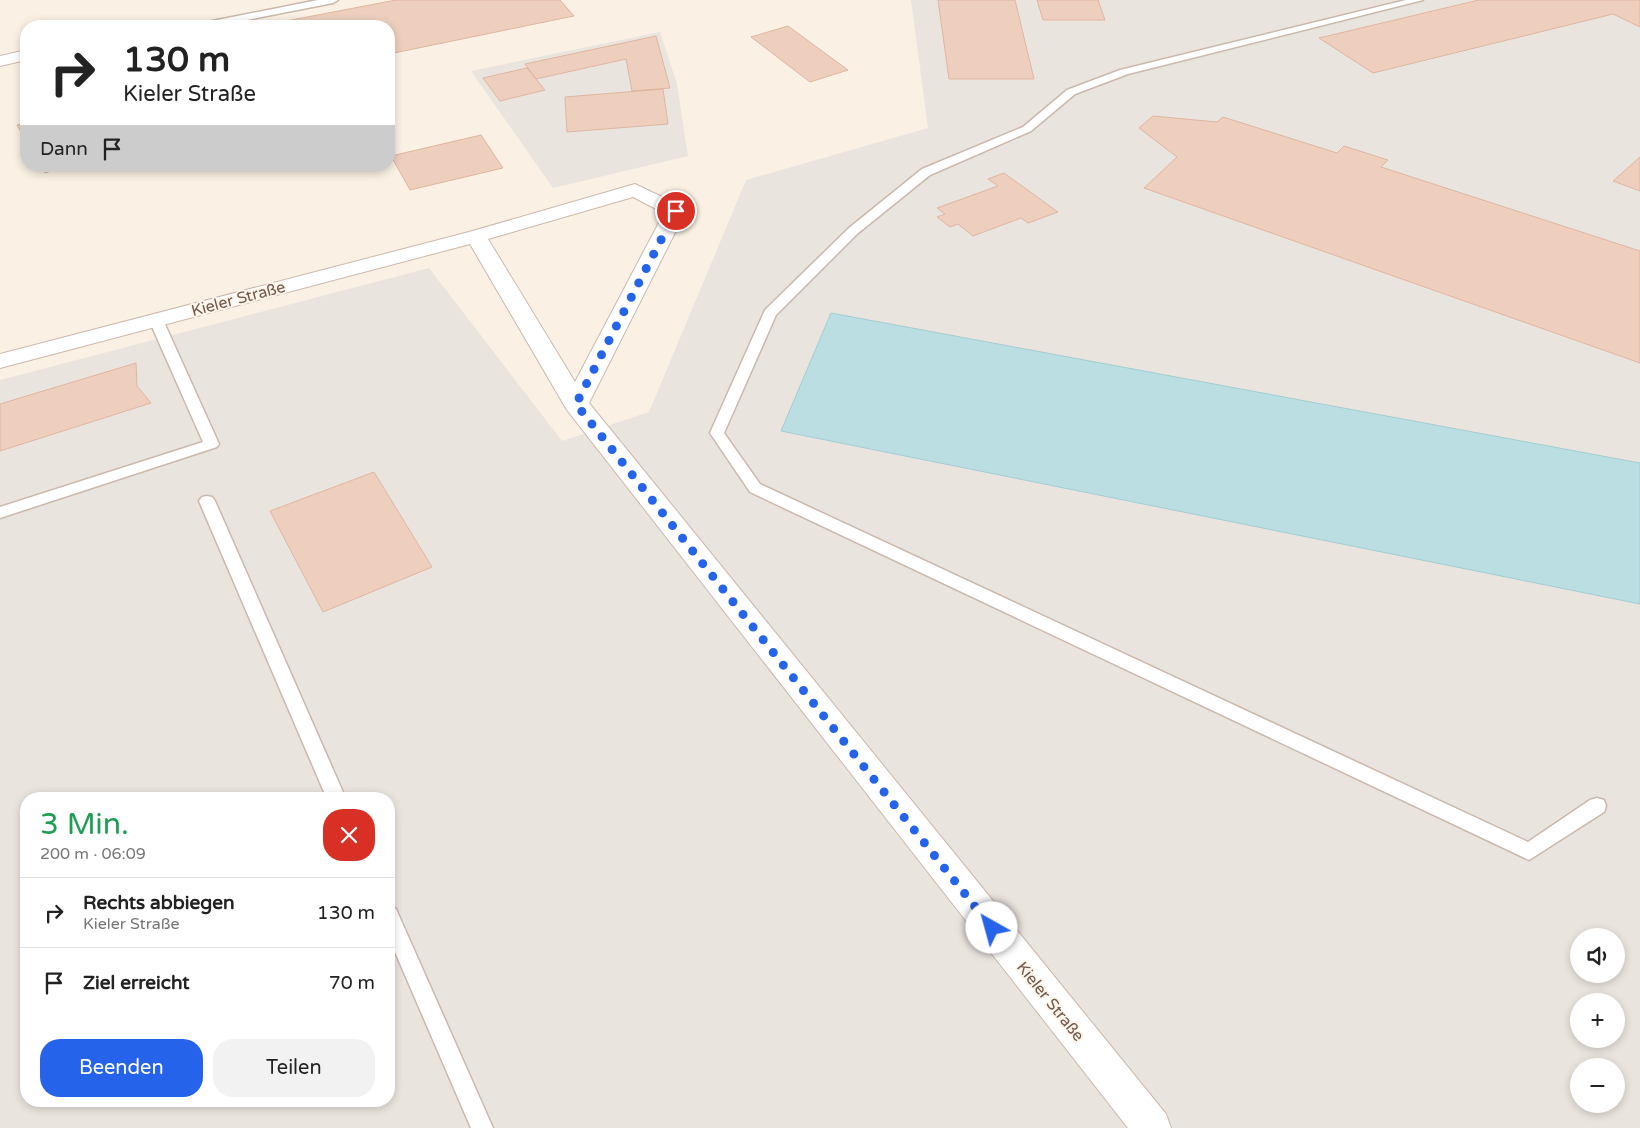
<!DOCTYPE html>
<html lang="de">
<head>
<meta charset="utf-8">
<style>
	:root { --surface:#fff; --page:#f2f2f2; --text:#222; --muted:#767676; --line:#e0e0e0; --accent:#2563eb }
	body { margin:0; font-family:"Varela Round",sans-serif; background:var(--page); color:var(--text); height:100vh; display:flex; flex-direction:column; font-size:19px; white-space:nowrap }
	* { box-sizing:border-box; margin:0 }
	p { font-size:16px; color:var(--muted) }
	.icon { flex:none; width:28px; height:28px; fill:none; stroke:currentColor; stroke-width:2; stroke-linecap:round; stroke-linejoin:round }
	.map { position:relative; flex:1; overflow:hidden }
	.panel { position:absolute; left:20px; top:792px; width:375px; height:315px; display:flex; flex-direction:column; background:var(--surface); border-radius:20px; box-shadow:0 2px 8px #0003 }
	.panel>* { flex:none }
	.guide { position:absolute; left:20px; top:20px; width:375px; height:152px; border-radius:20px; box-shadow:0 2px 8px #0003; background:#fff; color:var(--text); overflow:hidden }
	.fabs { position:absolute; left:1570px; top:928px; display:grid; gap:10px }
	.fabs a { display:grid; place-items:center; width:55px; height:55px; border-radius:50%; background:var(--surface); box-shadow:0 2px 8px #0003; font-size:25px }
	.pin { position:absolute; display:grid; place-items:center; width:42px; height:42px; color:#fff; margin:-21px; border:2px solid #fff; border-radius:50%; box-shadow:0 1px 5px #0007 }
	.me { position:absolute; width:55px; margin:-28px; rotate:322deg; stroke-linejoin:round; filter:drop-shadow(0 0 4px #0008) }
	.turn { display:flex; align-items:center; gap:18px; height:105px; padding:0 20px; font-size:22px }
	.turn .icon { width:65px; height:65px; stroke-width:2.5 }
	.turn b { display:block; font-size:35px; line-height:42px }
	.then { display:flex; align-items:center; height:48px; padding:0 20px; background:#0003; gap:10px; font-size:19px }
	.round { display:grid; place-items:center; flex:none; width:52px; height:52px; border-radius:20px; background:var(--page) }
	.head { display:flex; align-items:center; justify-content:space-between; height:85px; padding:0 20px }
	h1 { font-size:30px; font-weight:600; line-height:38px; color:#1e9e55 }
	.primary-button { display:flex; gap:10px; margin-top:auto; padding:10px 20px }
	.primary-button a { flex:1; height:58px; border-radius:20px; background:var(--accent); color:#fff; font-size:20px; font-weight:600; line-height:58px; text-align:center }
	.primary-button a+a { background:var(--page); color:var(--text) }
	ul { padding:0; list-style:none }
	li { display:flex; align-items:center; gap:15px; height:70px; padding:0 20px; border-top:1px solid var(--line) }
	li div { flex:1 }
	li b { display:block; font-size:19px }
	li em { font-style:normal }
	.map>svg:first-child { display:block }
</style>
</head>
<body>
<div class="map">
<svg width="1640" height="1128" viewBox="0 0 1640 1128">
	<rect width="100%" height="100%" fill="#faf1e4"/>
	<!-- industrial -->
	<path fill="#eae4de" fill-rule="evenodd" d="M911 0H1640V1128H0V380L429 268 562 441 649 412 746 180 928 128ZM26 799H389V1101H26ZM1579 936H1616V974H1579ZM1579 1001H1616V1039H1579ZM1579 1066H1616V1104H1579Z
		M660 32 677 84 688 156 553 188 471 71Z"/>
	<!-- water -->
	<path fill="#bbdee2" stroke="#a2cdd3" d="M831 313 1640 463V604L781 431Z"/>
	<!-- building -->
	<path fill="#eecfbe" stroke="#dfb5a0" d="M396 0H560L574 16 389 54V26H260Z
		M938 0H1015L1034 79H949Z
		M1037 0H1098L1105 20H1043Z
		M1479 0H1640V27L1613 14 1373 73 1319 38Z
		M788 26 848 70 810 82 751 37Z
		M656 36 670 88 632 91 626 59 536 79 525 64Z
		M527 68 545 90 500 101 483 78Z
		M663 89 668 124 567 132 565 97Z
		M1153 116 1217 122 1223 117 1337 153 1344 146 1388 160 1381 167 1640 251V363L1144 188 1177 157 1139 128Z
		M26 123V141L17 125Z
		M481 135 503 168 410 190 391 156Z
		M1640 157V191L1613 181Z
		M41 166H67L45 173Z
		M1004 173 1058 212 1028 223 1021 218 973 236 958 224 950 227 937 217 945 214 937 208 998 186 988 179Z
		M136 363 137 386 151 403 0 451V404Z
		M374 472 432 567 323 612 270 511Z"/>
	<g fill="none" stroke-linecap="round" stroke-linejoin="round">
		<defs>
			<path id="service" d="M318 0H338L333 3 216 26H170L175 23H202Z
				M1406 0H1423L1128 74 1075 94 1031 131 930 175 857 234 776 315 724 433 760 484 1528 842 1590 800 1597 798 1604 800 1606 806 1604 812 1529 860 750 492 710 433 765 310 849 228 922 169 1023 127 1067 90 1120 70Z
				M156 316 163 320 219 444 217 447 0 518V507L203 442 149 320Z
				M207 496 212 497 215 501 346 799H327L199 501 202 497Z
				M389 906 396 909 493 1128H471L389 938Z"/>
			<path id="minor" d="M26 50V60L0 66V56Z
				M635 184 683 207 686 211 589 403 1166 1114 1171 1128H1128L567 410 470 244 0 368V354L469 232ZM633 197 664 213 575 382 488 239Z"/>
		</defs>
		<!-- service casing -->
		<use href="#service" stroke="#cbb8ac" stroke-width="3"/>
		<!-- minor casing -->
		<use href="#minor" stroke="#cbb8ac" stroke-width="2"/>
		<!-- service -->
		<use href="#service" fill="#fff" fill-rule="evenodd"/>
		<!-- minor -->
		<use href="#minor" fill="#fff" fill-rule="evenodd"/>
	</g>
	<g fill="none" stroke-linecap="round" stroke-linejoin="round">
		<!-- route -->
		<path stroke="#2563eb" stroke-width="9" stroke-dasharray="0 16.2" d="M676 211 576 404 992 928"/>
	</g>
	<g text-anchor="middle" stroke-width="4" stroke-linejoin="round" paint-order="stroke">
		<!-- street labels -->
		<g font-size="16" fill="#71584c" stroke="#fdf5ea">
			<text transform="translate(238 298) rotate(-15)" y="6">Kieler Straße</text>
			<text transform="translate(1051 1001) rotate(51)" y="6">Kieler Straße</text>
		</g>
	</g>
</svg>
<div class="fabs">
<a><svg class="icon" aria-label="sound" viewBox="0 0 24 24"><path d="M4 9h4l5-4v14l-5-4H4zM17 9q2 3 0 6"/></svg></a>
<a>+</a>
<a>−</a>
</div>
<div class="pin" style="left:676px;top:211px;background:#d93025"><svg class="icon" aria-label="arrive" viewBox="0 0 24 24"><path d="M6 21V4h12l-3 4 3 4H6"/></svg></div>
<svg class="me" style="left:992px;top:928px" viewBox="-20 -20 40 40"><circle r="19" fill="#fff"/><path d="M0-13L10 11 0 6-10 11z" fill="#2563eb"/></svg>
<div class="guide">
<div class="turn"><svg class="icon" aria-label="right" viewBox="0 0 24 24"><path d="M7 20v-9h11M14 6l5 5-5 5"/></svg><div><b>130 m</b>Kieler Straße</div></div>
<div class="then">Dann<svg class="icon" aria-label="arrive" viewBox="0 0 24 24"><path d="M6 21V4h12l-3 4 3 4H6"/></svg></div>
</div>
<section class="panel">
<div class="head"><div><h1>3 Min.</h1><p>200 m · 06:09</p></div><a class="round" style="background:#d93025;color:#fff"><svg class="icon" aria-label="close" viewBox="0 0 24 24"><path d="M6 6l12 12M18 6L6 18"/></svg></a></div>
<ul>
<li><svg class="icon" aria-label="right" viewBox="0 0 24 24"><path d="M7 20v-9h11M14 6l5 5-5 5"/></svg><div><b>Rechts abbiegen</b><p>Kieler Straße</p></div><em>130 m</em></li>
<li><svg class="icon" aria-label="arrive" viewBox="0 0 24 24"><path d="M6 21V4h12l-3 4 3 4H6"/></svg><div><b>Ziel erreicht</b></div><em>70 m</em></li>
</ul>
<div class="primary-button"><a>Beenden</a><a>Teilen</a></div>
</section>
</div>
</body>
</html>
